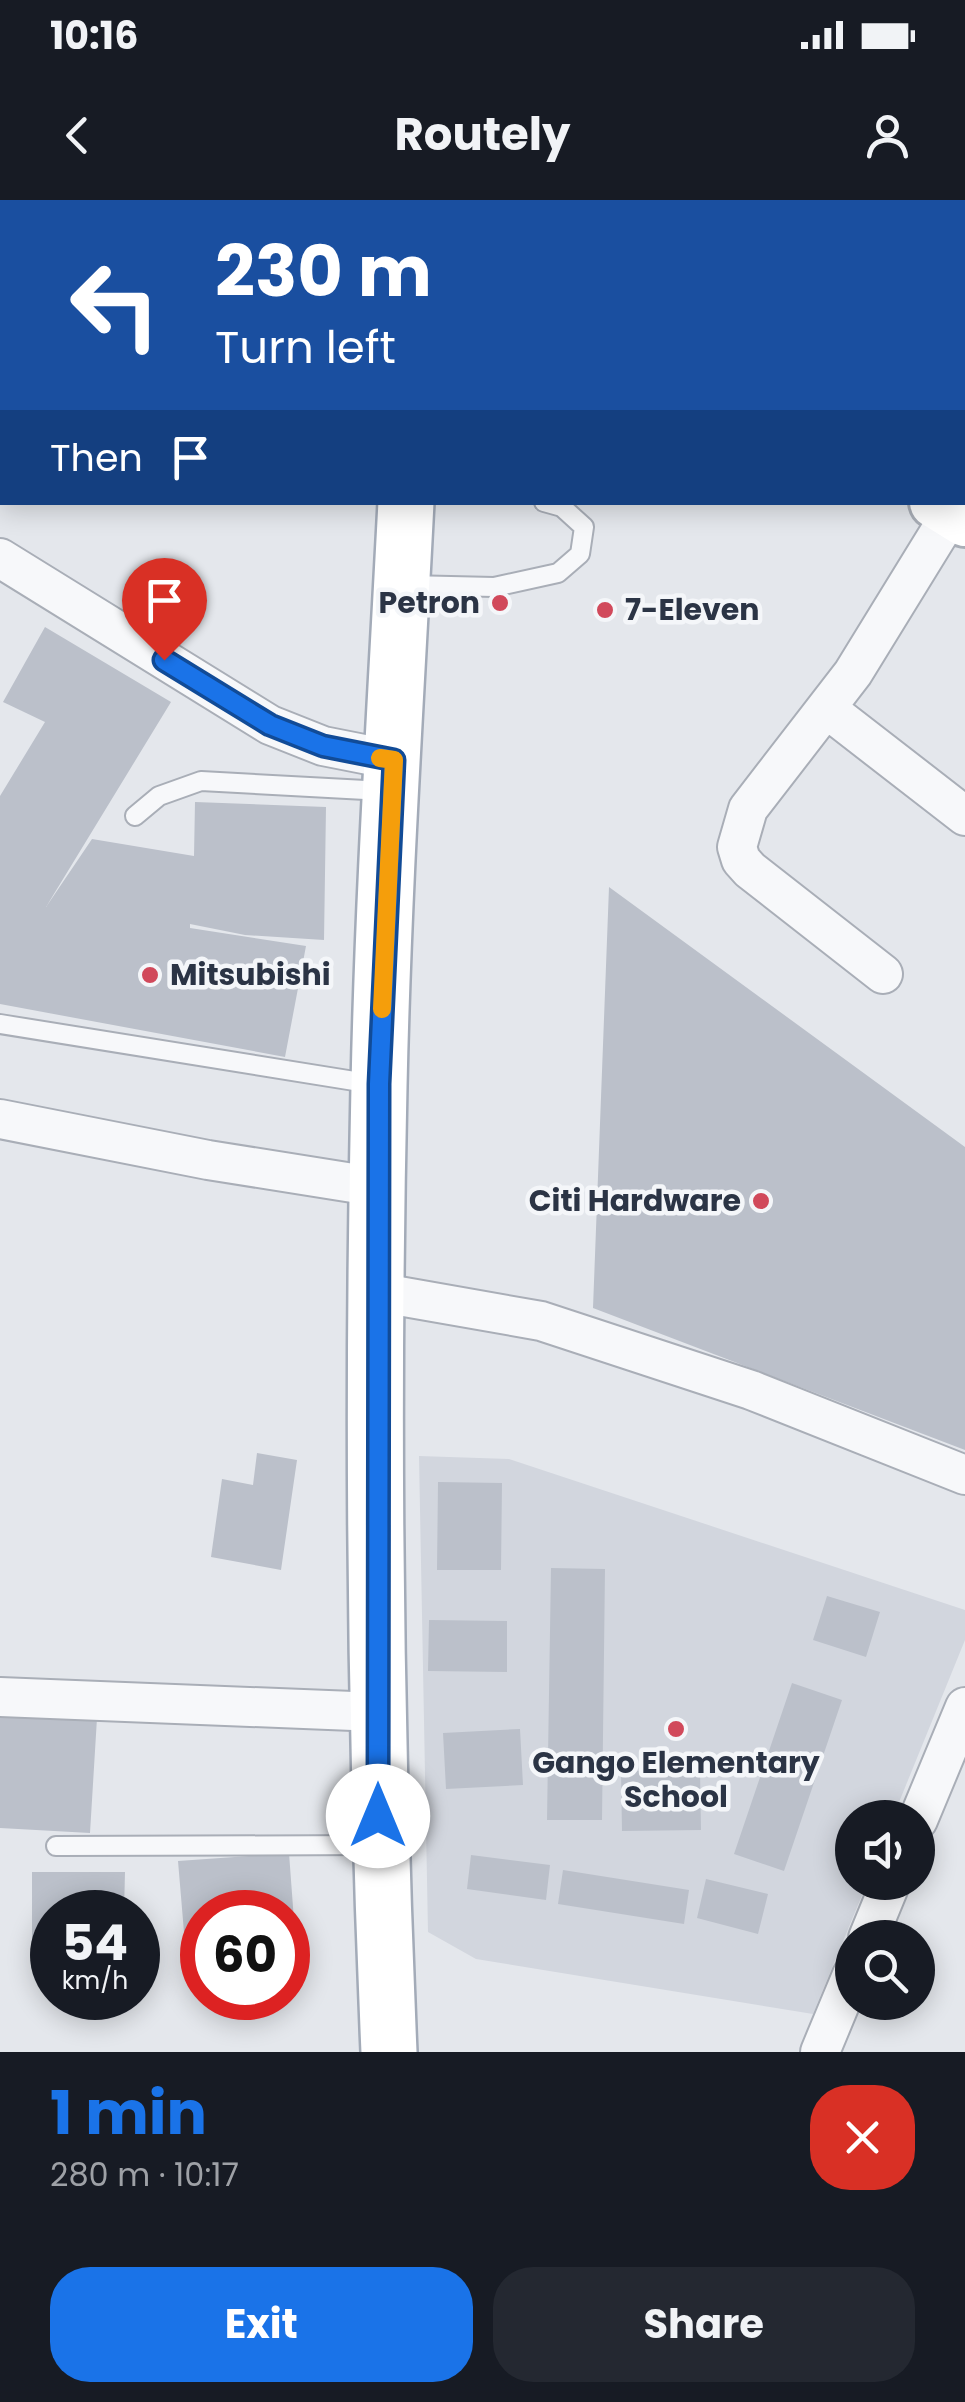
<!DOCTYPE html>
<html lang="en">
<head>
<meta charset="utf-8">
<style>
	:root { --surface:#171b24; --page:#242831; --text:#f1f3f6; --muted:#9ea1a6; --accent:#1a73e8 }
	body { margin:0; font-family:Poppins,sans-serif; background:var(--page); color:var(--text); height:100vh; display:flex; flex-direction:column; font-size:38px; white-space:nowrap }
	* { box-sizing:border-box; margin:0 }
	p { font-size:32px; color:var(--muted) }
	.icon { flex:none; width:55px; height:55px; fill:none; stroke:currentColor; stroke-width:2; stroke-linecap:round; stroke-linejoin:round }
	.map { position:relative; height:1852px; overflow:hidden }
	.sheet { display:flex; flex-direction:column; background:var(--surface); flex:1 }
	.sheet>* { flex:none }
	.top-card { position:absolute; left:0px; top:0px; width:965px; height:305px; box-shadow:0 5px 25px #0003; background:#1a4fa0; color:#fff; overflow:hidden }
	.fabs { position:absolute; left:835px; top:1600px; display:grid; gap:20px }
	.fabs a { display:grid; place-items:center; width:100px; height:100px; border-radius:50%; background:var(--surface); box-shadow:0 5px 25px #0003; font-size:50px }
	.speed { position:absolute; left:30px; top:1690px; display:flex; gap:20px; font-size:50px; font-weight:700; text-align:center }
	.speed>* { display:grid; place-content:center; width:130px; height:130px; border-radius:50%; background:var(--surface); box-shadow:0 5px 25px #0003; line-height:1 }
	.speed small { font-size:25px; font-weight:400 }
	.speed .limit { border:15px solid #d22; background:#fff; color:#111 }
	.pin { position:absolute; display:grid; place-items:center; width:85px; height:85px; color:#fff; margin:-102px -42px; border-radius:50% 50% 50% 0; rotate:-45deg; box-shadow:0 0 10px #0007 }
	.pin .icon { rotate:45deg }
	.me { position:absolute; width:110px; margin:-55px; rotate:0deg; stroke-linejoin:round; filter:drop-shadow(0 0 8px #0008) }
	.turn { display:flex; align-items:center; gap:35px; height:210px; padding:0 50px; font-size:45px }
	.turn .icon { width:130px; height:130px; stroke-width:2.5 }
	.turn b { display:block; font-size:70px; line-height:85px }
	.then { display:flex; align-items:center; height:95px; padding:0 50px; background:#0003; gap:20px; font-size:38px }
	.round { display:grid; place-items:center; flex:none; width:105px; height:105px; border-radius:40px; background:var(--page) }
	.overview { display:flex; align-items:center; justify-content:space-between; height:170px; padding:0 50px }
	h1 { font-size:60px; font-weight:700; line-height:75px; color:var(--accent) }
	.button { display:flex; gap:20px; margin-top:auto; padding:20px 50px }
	.button a { flex:1; height:115px; border-radius:40px; background:var(--accent); color:#fff; font-size:40px; font-weight:700; line-height:115px; text-align:center }
	.button a+a { background:var(--page); color:var(--text) }
	.status { display:flex; justify-content:space-between; align-items:center; height:70px; padding:0 50px; background:var(--surface); direction:ltr }
	.status svg { height:28px; fill:currentColor }
	header { display:flex; justify-content:space-between; align-items:center; height:130px; padding:0 50px; background:var(--surface); font-size:45px; font-weight:700 }
	.map>svg:first-child { display:block }
</style>
</head>
<body>
<div class="status"><b>10:16</b><svg viewBox="0 0 49 12"><path d="M0 12V9h3v3zM5 12V6h3v6zM10 12V3h3v9zM15 12V0h3v12zM26 1h20v11H26zM47 4h2v5h-2z"/></svg></div>
<header><svg class="icon" aria-label="back" viewBox="0 0 24 24"><path d="M15 5l-7 7 7 7"/></svg>Routely<svg class="icon" aria-label="person" viewBox="0 0 24 24"><circle cx="12" cy="8" r="4"/><path d="M4 21q1-7 8-7t8 7"/></svg></header>
<div class="map">
<svg width="965" height="1852" viewBox="0 0 965 1852">
	<rect width="100%" height="100%" fill="#e4e7ec"/>
	<!-- built -->
	<path fill="#d2d6de" d="M419 1256 509 1259 965 1410V1440L893 1617 852 1618V1682L867 1683 813 1814 476 1759 428 1732Z"/>
	<!-- building -->
	<path fill="#bbc0ca" d="M45 427 171 502 46 707 92 639 194 656 195 602 326 607 324 740 245 735 190 724V728L306 746 285 857 0 804V596L45 522 3 502Z
		M609 687 965 947V1250L593 1108Z
		M257 1253 297 1260 281 1370 211 1357 222 1279 253 1285Z
		M438 1282 502 1283 501 1370H437Z
		M551 1368 605 1369 602 1620H547Z
		M827 1396 880 1412 866 1457 813 1440Z
		M429 1420 507 1421V1472L428 1471Z
		M792 1483 842 1500 784 1671 734 1654Z
		M0 1513 97 1518 90 1633 0 1628Z
		M520 1529 523 1585 446 1589 443 1533Z
		M700 1570 701 1630 622 1631 621 1571Z
		M289 1653 297 1761H288V1712H202V1767L187 1768 178 1661Z
		M471 1655 550 1665 546 1700 467 1689Z
		M563 1670 689 1690 684 1724 558 1704Z
		M32 1672H125L124 1712H52V1759L32 1758Z
		M706 1679 768 1694 758 1734 697 1718Z"/>
	<g fill="none" stroke-linecap="round" stroke-linejoin="round">
		<defs>
			<path id="lane" d="M0 150 2 146
				M407 385 494 387 558 373 580 354 584 327 562 307 544 302
				M135 616 159 596 201 581 384 591
				M0 824 373 884
				M56 1646 376 1645"/>
			<path id="street" d="M0 358 270 525 323 546 394 560
				M827 509 965 616
				M883 774 750 670 741 660 737 647 748 609 853 473 952 312
				M0 919 208 960 378 987
				M376 1092 541 1121 751 1190 965 1275
				M0 1497 378 1512
				M918 1620 965 1507
				M868 1738 891 1682
				M820 1852 852 1775"/>
			<path id="secondary" d="M363 0 366 2
				M936 302 965 320"/>
			<path id="primary" d="M428 2 429 0
				M389 1852C375 1531 372 1208 379 886 383 692 396 497 406 302"/>
		</defs>
		<!-- lane casing -->
		<use href="#lane" stroke="#a9aeb7" stroke-width="22"/>
		<!-- street casing -->
		<use href="#street" stroke="#a9aeb7" stroke-width="42"/>
		<!-- secondary casing -->
		<use href="#secondary" stroke="#a9aeb7" stroke-width="58"/>
		<!-- primary casing -->
		<use href="#primary" stroke="#a3abb8" stroke-width="60"/>
		<!-- lane -->
		<use href="#lane" stroke="#f7f8fa" stroke-width="18"/>
		<!-- street -->
		<use href="#street" stroke="#f7f8fa" stroke-width="38"/>
		<!-- secondary -->
		<use href="#secondary" stroke="#fff" stroke-width="52"/>
		<!-- primary -->
		<use href="#primary" stroke="#fff" stroke-width="55"/>
	</g>
	<g fill="none" stroke-linecap="round" stroke-linejoin="round">
		<defs>
			<path id="route" d="M164 460 270 525 323 546 394 560 379 884 378 1616"/>
		</defs>
		<!-- route casing -->
		<use href="#route" stroke="#114b97" stroke-width="25"/>
		<!-- route -->
		<use href="#route" stroke="#1a73e8" stroke-width="18"/>
		<!-- slow -->
		<path stroke="#f59e0b" stroke-width="18" d="M380 558 394 560 382 809"/>
	</g>
	<!-- markers -->
	<g fill="#d1495b" stroke="#f4f6f9" stroke-width="4">
		<circle cx="500" cy="403" r="10"/>
		<circle cx="605" cy="410" r="10"/>
		<circle cx="150" cy="775" r="10"/>
		<circle cx="761" cy="1001" r="10"/>
		<circle cx="676" cy="1529" r="10"/>
	</g>
	<g text-anchor="middle" stroke-width="9" stroke-linejoin="round" paint-order="stroke">
		<!-- poi labels -->
		<g font-size="30" font-weight="bold" fill="#2b3445" stroke="#f4f6f9" text-anchor="end">
			<text x="480" y="413">Petron</text>
			<text x="625" y="420" text-anchor="start">7-Eleven</text>
			<text x="170" y="785" text-anchor="start">Mitsubishi</text>
			<text x="741" y="1011">Citi Hardware</text>
			<text x="676" y="1573" text-anchor="middle">Gango Elementary<tspan x="676" dy="34">School</tspan></text>
		</g>
	</g>
</svg>
<div class="fabs">
<a><svg class="icon" aria-label="sound" viewBox="0 0 24 24"><path d="M4 9h4l5-4v14l-5-4H4zM17 9q2 3 0 6"/></svg></a>
<a><svg class="icon" aria-label="search" viewBox="0 0 24 24"><circle cx="10" cy="10" r="6"/><path d="M15 15l6 6"/></svg></a>
</div>
<div class="speed"><div>54<small>km/h</small></div><div class="limit">60</div></div>
<div class="pin" style="left:164px;top:460px;background:#d93025"><svg class="icon" aria-label="arrive" viewBox="0 0 24 24"><path d="M6 21V4h12l-3 4 3 4H6"/></svg></div>
<svg class="me" style="left:378px;top:1616px" viewBox="-20 -20 40 40"><circle r="19" fill="#fff"/><path d="M0-13L10 11 0 6-10 11z" fill="#1a73e8"/></svg>
<div class="top-card">
<div class="turn"><svg class="icon" aria-label="left" viewBox="0 0 24 24"><path d="M17 20v-9H6M10 6l-5 5 5 5"/></svg><div><b>230 m</b>Turn left</div></div>
<div class="then">Then<svg class="icon" aria-label="arrive" viewBox="0 0 24 24"><path d="M6 21V4h12l-3 4 3 4H6"/></svg></div>
</div>
</div>
<section class="sheet">
<div class="overview"><div><h1>1 min</h1><p>280 m · 10:17</p></div><a class="round" style="background:#d93025;color:#fff"><svg class="icon" aria-label="close" viewBox="0 0 24 24"><path d="M6 6l12 12M18 6L6 18"/></svg></a></div>
<div class="button"><a>Exit</a><a>Share</a></div>
</section>
</body>
</html>
